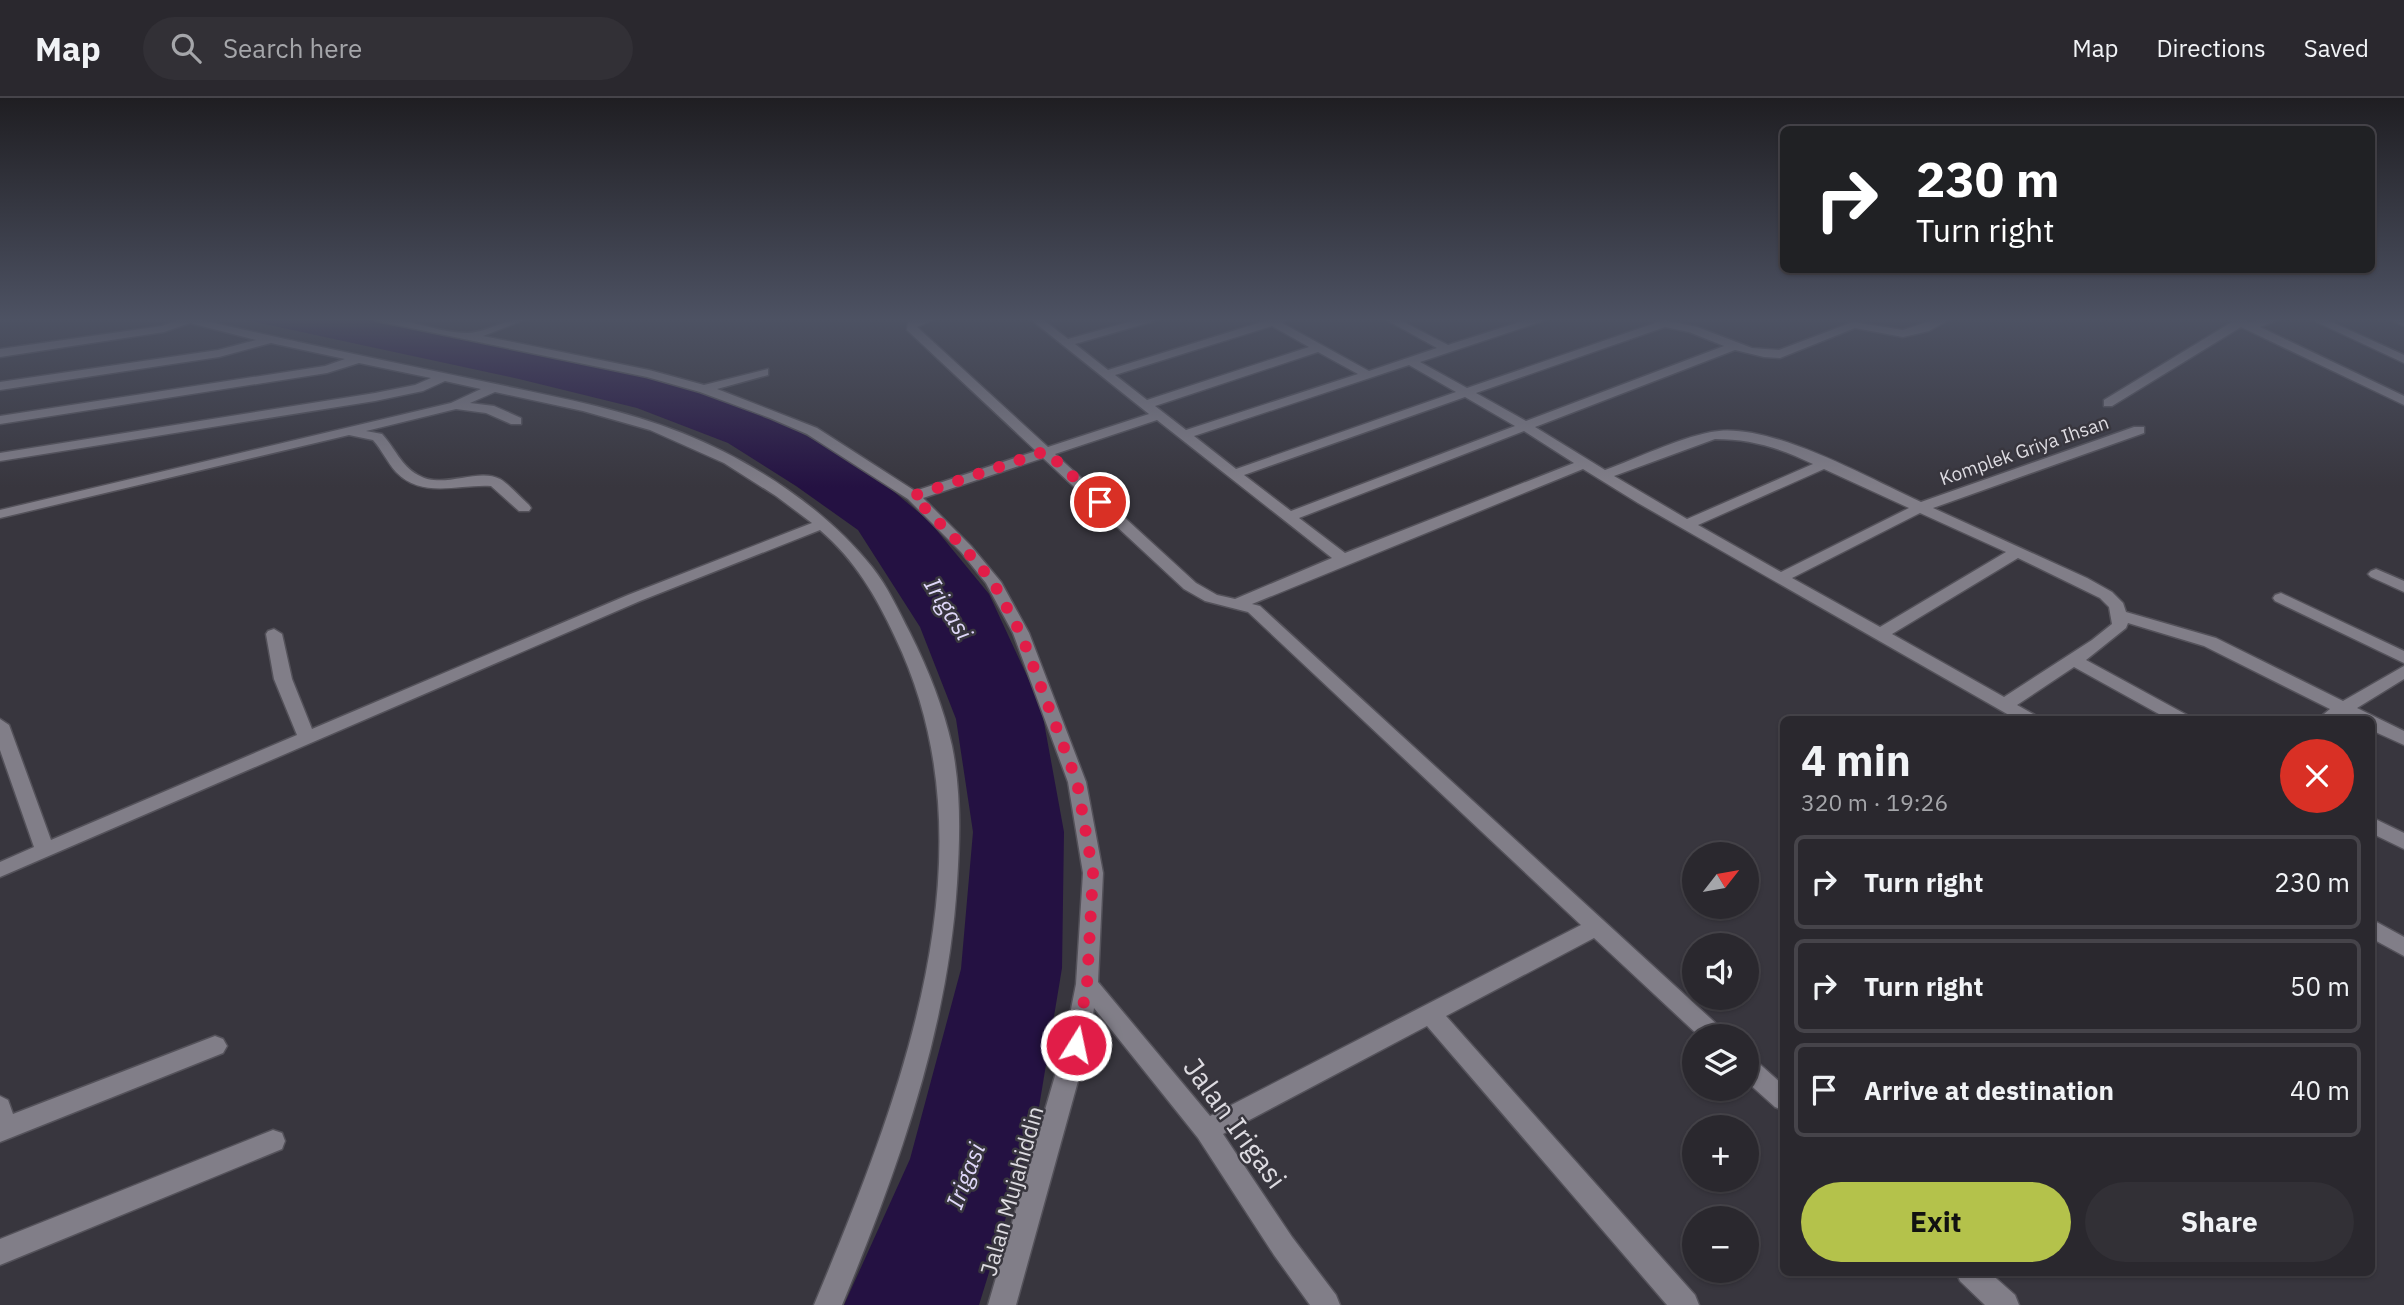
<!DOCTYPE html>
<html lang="en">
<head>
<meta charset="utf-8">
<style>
	:root { --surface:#2a282e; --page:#323036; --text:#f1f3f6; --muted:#a5a6aa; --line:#46444a; --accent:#b4c24b }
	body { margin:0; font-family:"IBM Plex Sans",sans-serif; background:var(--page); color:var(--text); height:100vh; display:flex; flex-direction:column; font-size:26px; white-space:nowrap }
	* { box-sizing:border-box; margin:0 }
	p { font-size:23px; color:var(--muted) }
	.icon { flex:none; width:38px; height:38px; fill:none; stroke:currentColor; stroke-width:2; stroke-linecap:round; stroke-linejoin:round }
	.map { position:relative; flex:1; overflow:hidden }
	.panel { position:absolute; left:1780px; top:618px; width:595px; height:560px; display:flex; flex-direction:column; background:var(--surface); border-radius:10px; box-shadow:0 2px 5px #0004,0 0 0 2px var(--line) }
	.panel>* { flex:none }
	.guide { position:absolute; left:1780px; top:28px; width:595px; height:147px; border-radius:10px; box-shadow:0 2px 5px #0004,0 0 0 2px var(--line); background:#202124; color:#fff; overflow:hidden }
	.needle { width:46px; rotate:59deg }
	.tools { position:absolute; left:1682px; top:744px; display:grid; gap:14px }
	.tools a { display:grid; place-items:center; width:77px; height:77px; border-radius:50%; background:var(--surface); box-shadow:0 2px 5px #0004,0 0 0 2px var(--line); font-size:35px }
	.pin { position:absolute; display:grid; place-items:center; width:60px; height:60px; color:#fff; margin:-30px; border:4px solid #fff; border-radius:50%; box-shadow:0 2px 7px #0007 }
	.me { position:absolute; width:77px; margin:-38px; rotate:10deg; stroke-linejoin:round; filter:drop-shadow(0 0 5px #0008) }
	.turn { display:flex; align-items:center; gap:24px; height:147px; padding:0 21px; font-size:32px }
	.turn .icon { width:91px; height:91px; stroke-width:2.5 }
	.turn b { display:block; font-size:49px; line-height:60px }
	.round { display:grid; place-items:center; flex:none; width:74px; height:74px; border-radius:37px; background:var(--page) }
	.summary { display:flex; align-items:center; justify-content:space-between; height:119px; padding:0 21px }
	h1 { font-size:42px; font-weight:700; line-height:52px }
	.primary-button { display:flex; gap:14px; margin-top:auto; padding:14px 21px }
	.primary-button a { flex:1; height:80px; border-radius:42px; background:var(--accent); color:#111; font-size:28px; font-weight:700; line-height:80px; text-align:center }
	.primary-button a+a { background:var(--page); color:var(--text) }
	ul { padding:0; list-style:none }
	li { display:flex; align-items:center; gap:21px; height:94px; margin:0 14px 10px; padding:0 7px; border:4px solid var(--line); border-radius:10px }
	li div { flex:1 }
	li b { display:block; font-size:26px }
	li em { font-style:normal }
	header { display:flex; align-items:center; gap:42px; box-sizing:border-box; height:98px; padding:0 35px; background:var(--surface); border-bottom:2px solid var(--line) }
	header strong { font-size:33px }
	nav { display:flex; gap:38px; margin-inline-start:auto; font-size:24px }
	.search { width:490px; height:63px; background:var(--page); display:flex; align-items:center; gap:18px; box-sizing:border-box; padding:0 24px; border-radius:38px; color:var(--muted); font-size:26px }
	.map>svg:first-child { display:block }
</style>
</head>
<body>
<header>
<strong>Map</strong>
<div class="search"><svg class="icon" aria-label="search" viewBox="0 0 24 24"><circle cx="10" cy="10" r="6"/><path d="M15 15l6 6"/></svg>Search here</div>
<nav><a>Map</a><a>Directions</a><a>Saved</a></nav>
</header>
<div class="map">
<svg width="2404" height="1207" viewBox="0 0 2404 1207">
	<rect width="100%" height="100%" fill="#38363e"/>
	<!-- water -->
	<path fill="#241142" d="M237 220H370L604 267 695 290 769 317 868 372 929 423 989 496 1041 608 1064 734 1062 870 1038 1015 979 1207H844L910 1061 961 871 973 734 956 621 920 529 858 432 796 388 728 345 637 310 519 281Z"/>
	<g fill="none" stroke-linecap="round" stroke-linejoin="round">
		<defs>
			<path id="minor" d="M177 220H194C293 244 392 264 491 285 555 299 620 310 682 335 752 363 824 409 872 469 888 489 898 512 910 535 928 571 943 608 952 648 961 693 960 739 957 785 948 932 898 1071 842 1207H814C899 1003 999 755 895 539 876 498 855 462 820 432L640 503 0 779V764L34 749 0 652V621L9 627 51 742 297 637 274 581 266 536 268 533 274 531 282 536 292 581 312 631 628 497 812 425 776 398 724 365 650 332 583 313 495 294 470 305 494 308 521 320V326H511L486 315 456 311 366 333 382 336C395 350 401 368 418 377 443 392 478 369 500 381 510 387 520 399 529 407L531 410 529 413H519L491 388C459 386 422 401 396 374 387 364 382 352 373 342L349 337 0 420V412L451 305 481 291 445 283 423 293 375 303 0 363V355L375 295 415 287 431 280 359 265 327 275 0 326V318L325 268 345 261 271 245 219 259 0 292V284L218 252 256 242 190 225 164 234 0 259V251L162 228 178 222Z
				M371 220C405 218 435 235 467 235 485 235 506 220 529 220L483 238 649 272 704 287 768 271V277L717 291 817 330 915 393 1036 353 907 232 908 224 920 220 933 222 917 229 1048 349 1149 316 1029 220H1041L1068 241 1143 220H1159L1158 222 1075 246 1108 272 1268 222 1292 220 1282 225 1369 273 1437 250 1383 220H1396L1448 247 1532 220H1547L1546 222 1420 264 1467 290 1664 222 1697 229 1752 250 1779 252 1853 224 1903 232 1939 220H1952L1929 233 1903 239 1855 230 1780 260 1764 259 1735 252 1535 329 1605 372C1638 360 1676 341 1711 334 1767 322 1868 380 1921 404L2134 329H2144V335L1933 410 2087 480 2112 494 2123 505 2126 514 2216 540 2343 603 2404 568V581L2357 610 2404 633V647L2371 632V621H2351L2345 618 2339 621H2318L2330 611 2204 548 2128 525 2126 530 2086 562 2187 617 2190 621H2168L2074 569 2017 607 2035 617 2038 621H2016L1638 405 1583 371 1252 506 1260 508 1722 931 1725 938H1699L1594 840 1446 918 1695 1197 1699 1207H1667L1427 928 1223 1036 1292 1139 1336 1197 1340 1207H1310L1274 1157 1198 1040 1094 910 1088 947 1016 1207H988L1064 947 1076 886 1083 775 1068 684 1013 535 986 485 961 454 908 401 807 336 770 320 700 294 647 279 377 223ZM1272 228 1309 249 1147 302 1115 277ZM1665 229 1689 234 1724 248 1526 323 1476 295ZM1318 254 1358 276 1186 332 1155 308ZM1409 267 1456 294 1236 371 1194 338ZM1465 299 1515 328 1291 413 1244 377ZM1157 322 1332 460 1235 501 1217 497 1196 485 1055 356ZM1524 333 1574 365 1345 455 1299 420ZM1715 341C1751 341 1780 350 1813 366L1687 421 1614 378ZM1043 360 1184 491 1205 503 1248 514 1581 827 1210 1018 1098 884 1103 775 1086 684 1029 535 1001 484 971 448 923 400ZM1824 371 1909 410 1781 474 1698 427ZM1920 415 2006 454 1880 529 1792 480ZM2018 460 2100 500 2109 509 2112 526 2092 542 2004 599 1892 536Z
				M2227 220H2240L2250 224 2267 220H2283L2260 229 2404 298V307L2241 229 2112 308H2104V302L2232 224Z
				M2308 220H2323L2404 257V265Z
				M2386 220 2404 221V228Z
				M2376 471 2404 483V494L2371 479 2368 476 2371 473Z
				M2281 495 2404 553V565L2275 503 2273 500 2275 497Z
				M2371 719 2404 735V751L2371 735Z
				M2371 821 2404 839V858L2371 840Z
				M215 938 223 941 227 948 223 955 0 1044V998L8 1002 13 1016Z
				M1746 958 1754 961 1783 987V1012L1775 1009 1746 983Z
				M273 1032 282 1035 285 1043 282 1051 0 1167V1141Z
				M1956 1174H1989L2015 1197 2019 1207H1985L1960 1183Z"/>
		</defs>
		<!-- minor casing -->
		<use href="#minor" stroke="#54525a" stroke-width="3"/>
		<!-- minor -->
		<use href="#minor" fill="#817e88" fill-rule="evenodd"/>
	</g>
	<!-- sky -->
	<linearGradient id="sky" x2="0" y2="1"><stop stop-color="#1f1e22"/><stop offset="0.57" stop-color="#4d5263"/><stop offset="1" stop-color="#4d5263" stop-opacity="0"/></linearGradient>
	<rect width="2404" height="389" fill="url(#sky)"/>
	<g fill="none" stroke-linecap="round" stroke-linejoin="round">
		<!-- route -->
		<path stroke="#e11d48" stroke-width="12" stroke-dasharray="0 21.6" d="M1076 947 1087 886 1093 775 1077 684 1021 536 993 484 965 451 913 398 1046 353 1100 404"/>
	</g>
	<g text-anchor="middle" stroke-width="5" stroke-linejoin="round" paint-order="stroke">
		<!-- far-street labels -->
		<g font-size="19" fill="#dddbe1" stroke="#38363e">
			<text transform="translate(2024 352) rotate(-19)" y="7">Komplek Griya Ihsan</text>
		</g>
		<!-- street labels -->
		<g font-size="23" fill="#dddbe1" stroke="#38363e">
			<text transform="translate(1012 1093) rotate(-74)" y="8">Jalan Mujahiddin</text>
		</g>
		<!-- water labels -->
		<g font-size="24" font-style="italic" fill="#dfd7f9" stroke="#38363e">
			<text transform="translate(948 511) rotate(58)" y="8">Irigasi</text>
			<text transform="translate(966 1078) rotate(-69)" y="8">Irigasi</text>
		</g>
		<!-- near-street labels -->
		<g font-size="28" fill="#dddbe1" stroke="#38363e">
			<text transform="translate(1235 1025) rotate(54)" y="10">Jalan Irigasi</text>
		</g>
	</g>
</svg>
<div class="tools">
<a><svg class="needle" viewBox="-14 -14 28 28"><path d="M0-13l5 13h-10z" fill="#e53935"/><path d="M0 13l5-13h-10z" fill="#a5a6aa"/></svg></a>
<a><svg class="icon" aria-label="sound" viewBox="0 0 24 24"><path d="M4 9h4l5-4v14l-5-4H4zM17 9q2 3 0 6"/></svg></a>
<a><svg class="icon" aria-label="layers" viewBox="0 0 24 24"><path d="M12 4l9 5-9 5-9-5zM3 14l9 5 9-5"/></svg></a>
<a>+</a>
<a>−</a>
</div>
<div class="pin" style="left:1100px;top:404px;background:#d93025"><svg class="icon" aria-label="arrive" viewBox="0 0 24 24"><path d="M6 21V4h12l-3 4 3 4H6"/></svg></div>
<svg class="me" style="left:1076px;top:947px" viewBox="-20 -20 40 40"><circle r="17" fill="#e11d48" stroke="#fff" stroke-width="3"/><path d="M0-11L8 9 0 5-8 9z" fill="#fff"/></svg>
<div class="guide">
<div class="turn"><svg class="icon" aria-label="right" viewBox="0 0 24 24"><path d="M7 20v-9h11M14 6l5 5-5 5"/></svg><div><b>230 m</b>Turn right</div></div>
</div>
<section class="panel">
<div class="summary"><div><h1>4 min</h1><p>320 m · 19:26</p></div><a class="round" style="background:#d93025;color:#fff"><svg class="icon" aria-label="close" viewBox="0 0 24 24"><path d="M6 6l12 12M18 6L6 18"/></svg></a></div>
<ul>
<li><svg class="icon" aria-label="right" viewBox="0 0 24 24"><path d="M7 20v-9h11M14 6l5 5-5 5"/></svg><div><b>Turn right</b></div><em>230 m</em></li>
<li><svg class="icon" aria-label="right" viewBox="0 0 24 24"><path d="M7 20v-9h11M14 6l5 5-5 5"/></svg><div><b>Turn right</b></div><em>50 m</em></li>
<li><svg class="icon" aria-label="arrive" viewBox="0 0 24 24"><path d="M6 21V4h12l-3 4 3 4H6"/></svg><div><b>Arrive at destination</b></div><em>40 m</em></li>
</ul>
<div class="primary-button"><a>Exit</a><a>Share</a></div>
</section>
</div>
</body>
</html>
